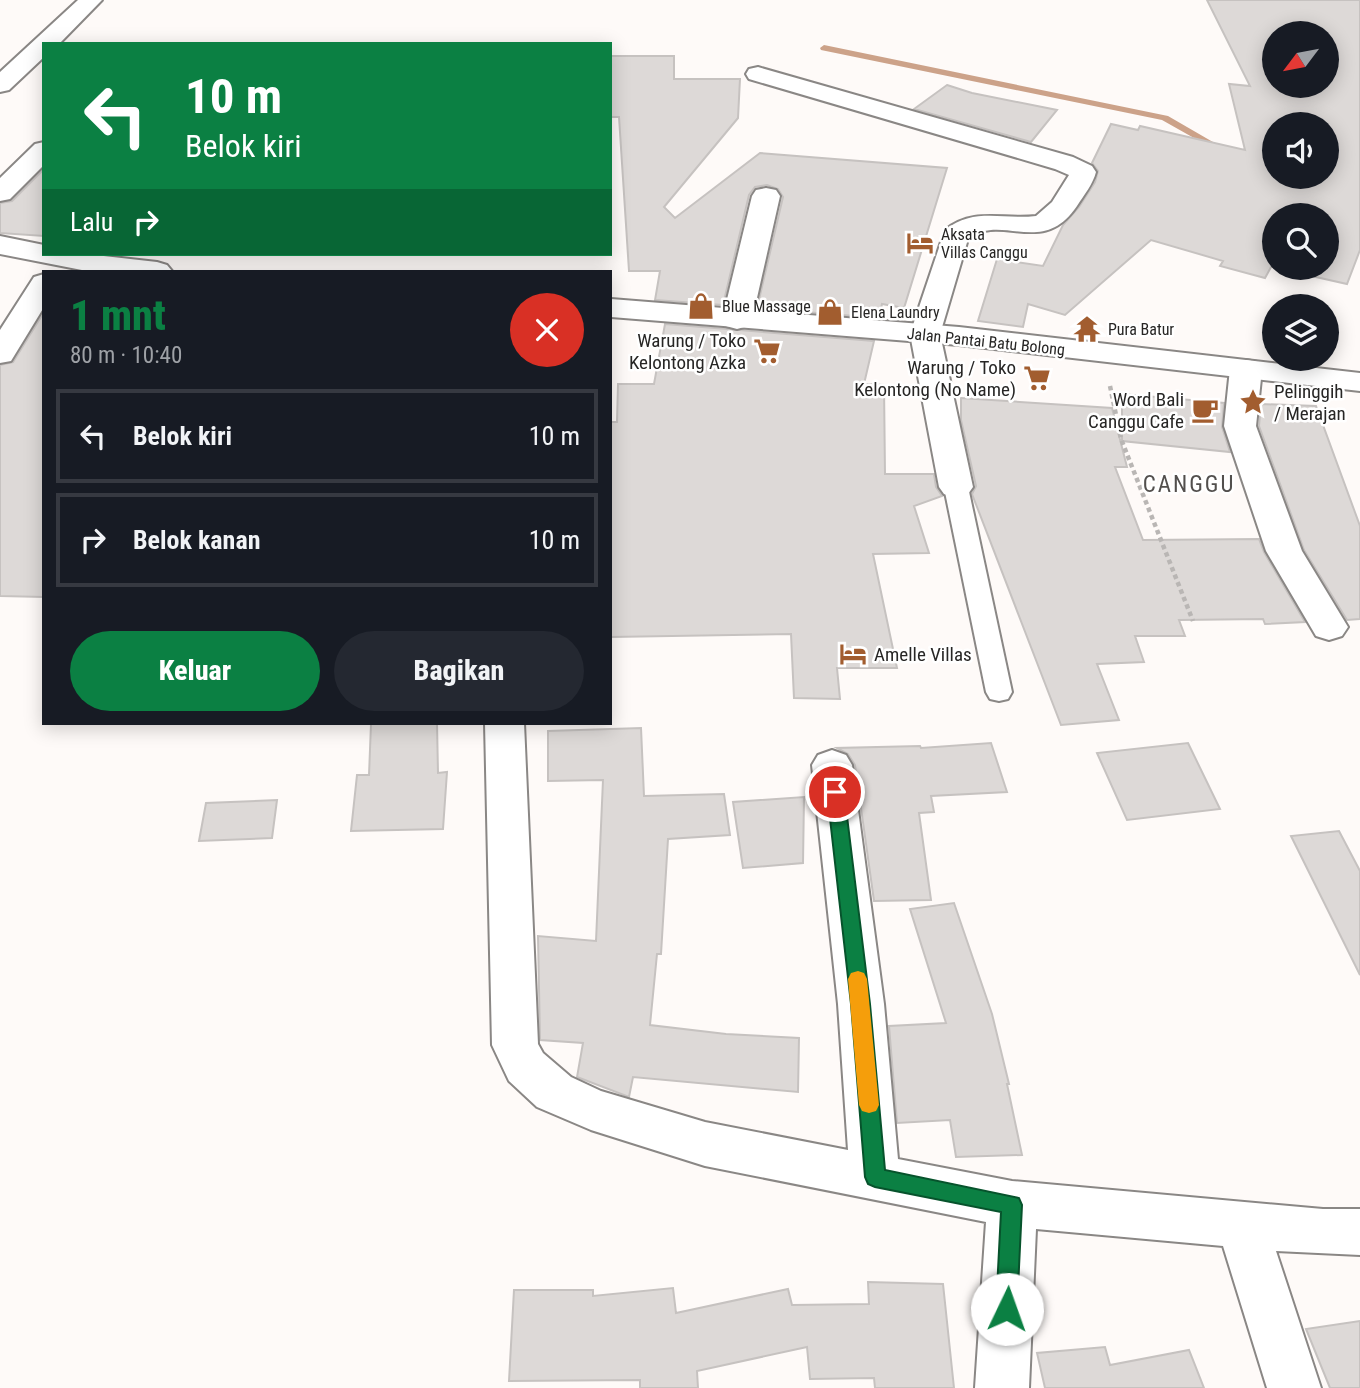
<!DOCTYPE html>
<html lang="id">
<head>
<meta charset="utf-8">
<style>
	:root { --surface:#171b24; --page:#242831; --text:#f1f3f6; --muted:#9ea1a6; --line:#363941; --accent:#0b8043 }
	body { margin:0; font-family:"Roboto Condensed",sans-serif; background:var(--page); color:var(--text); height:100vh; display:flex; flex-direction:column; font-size:26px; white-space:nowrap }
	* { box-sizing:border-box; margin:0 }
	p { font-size:23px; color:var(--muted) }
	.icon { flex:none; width:38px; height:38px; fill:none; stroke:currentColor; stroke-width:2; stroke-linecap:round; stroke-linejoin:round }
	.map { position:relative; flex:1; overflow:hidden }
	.drawer { position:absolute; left:42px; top:270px; width:570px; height:455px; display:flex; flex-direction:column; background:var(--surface); border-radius:0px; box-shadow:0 4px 18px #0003 }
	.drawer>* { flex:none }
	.banner { position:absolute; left:42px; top:42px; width:570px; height:214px; border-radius:0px; box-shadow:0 4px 18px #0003; background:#0b8043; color:#fff; overflow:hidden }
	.needle { width:46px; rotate:238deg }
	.tools { position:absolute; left:1262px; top:21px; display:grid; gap:14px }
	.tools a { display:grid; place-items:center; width:77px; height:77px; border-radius:50%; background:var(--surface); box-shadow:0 4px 18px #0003; font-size:35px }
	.pin { position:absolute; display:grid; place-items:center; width:60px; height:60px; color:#fff; margin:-30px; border:4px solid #fff; border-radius:50%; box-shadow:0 2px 7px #0007 }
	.me { position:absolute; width:77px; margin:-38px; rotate:3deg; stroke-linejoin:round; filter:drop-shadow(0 0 5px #0008) }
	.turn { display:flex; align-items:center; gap:24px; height:147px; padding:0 28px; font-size:32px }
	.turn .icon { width:91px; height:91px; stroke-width:2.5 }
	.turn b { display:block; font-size:49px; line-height:60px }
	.then { display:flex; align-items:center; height:66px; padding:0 28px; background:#0003; gap:14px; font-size:26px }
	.round { display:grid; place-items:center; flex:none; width:74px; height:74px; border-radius:37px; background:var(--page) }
	.overview { display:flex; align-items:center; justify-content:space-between; height:119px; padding:0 28px }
	h1 { font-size:42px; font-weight:800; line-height:52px; color:var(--accent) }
	.primary-button { display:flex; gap:14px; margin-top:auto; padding:14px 28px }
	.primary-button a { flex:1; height:80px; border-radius:42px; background:var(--accent); color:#fff; font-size:28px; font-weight:800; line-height:80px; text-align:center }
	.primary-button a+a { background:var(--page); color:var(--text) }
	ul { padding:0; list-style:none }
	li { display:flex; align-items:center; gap:21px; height:94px; margin:0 14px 10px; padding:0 14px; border:4px solid var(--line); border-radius:0px }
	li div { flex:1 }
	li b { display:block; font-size:26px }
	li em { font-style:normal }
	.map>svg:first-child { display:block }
</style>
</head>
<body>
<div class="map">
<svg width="1360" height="1388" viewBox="0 0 1360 1388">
	<rect width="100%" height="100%" fill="#fefaf8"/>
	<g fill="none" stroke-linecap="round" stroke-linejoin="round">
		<!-- stream -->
		<path fill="#cca289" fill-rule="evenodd" d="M824 45 1168 116 1225 149 1217 151 1162 120 821 50 820 48Z"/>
	</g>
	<!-- building -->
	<path fill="#ddd9d7" stroke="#c6c2c0" stroke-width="2" fill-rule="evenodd" d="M1207 0H1360V250L1347 284 1276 268H1326V215H1274V267H1271L1265 278 1220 266 1223 261 1151 240 1065 315 1028 304 1023 327 978 321 997 259 1043 266 1063 225 1079 207 1095 182 1098 171 1092 163 1111 124 1138 130 1140 126 1245 150 1229 84 1250 86ZM1274 33H1326V86H1274ZM1274 124H1326V177H1274Z
		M611 56H674V79H740L738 118 664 207 675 218 760 153 947 168 904 308 882 304 879 318 757 308 783 197 778 189 767 185 755 187 749 195 723 305 655 300 660 271H629L619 117H611Z
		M947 85 972 93 1057 110 1031 142 914 109Z
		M44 169V236L0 233V203L12 201Z
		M44 312V597L0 596V365L13 362Z
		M665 324 874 341 864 384 884 385 885 474H934L936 487 942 496 914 506 929 553 873 554 897 668H837L840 699 794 698 791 634 611 637V422H617L618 384H654Z
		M1122 394 1224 403 1222 427 1230 452 1122 441Z
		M961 398 1112 408 1127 467H1115L1143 540 1259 539 1264 552 1305 622 1265 624 1263 619 1179 620 1185 636H1135L1144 662 1097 664 1119 720 1061 725 972 494 976 486 961 420Z
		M1261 404 1316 406 1360 526V619L1347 620 1304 550 1259 426Z
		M390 723H437L438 773 447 772 443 829 351 831 357 775H369L371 724Z
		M641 728 644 796 724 794 730 835 668 839 661 954H657L650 1025 726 1034 799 1038 798 1092 633 1077 629 1097 577 1077 583 1043 540 1040 538 936 596 941 603 780 548 781V731Z
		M991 743 1007 792 931 796 934 812 919 813 931 900 874 901 855 765 848 754 837 748 920 746 921 748Z
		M1188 743 1220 809 1127 820 1097 753Z
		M804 797 803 863 743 868 733 802Z
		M277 800 272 838 199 841 206 803Z
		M1339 831 1360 871V975L1291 836Z
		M954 903 992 1014 1009 1084H1007L1022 1155 956 1157 950 1120 897 1123 889 1026 946 1023 910 909Z
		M868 1282 943 1284 954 1388H875L874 1378 810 1379 807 1347 697 1371 698 1388H640V1380L509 1381 514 1290H593V1296L673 1288 676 1313 788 1289 792 1305 869 1304Z
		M1360 1321V1388H1330L1306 1329Z
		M1105 1347 1110 1365 1189 1350 1204 1388H1045L1037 1353Z"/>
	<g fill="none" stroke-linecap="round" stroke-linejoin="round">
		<defs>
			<path id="service" d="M956 480 964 482 968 487 1012 692 1008 699 999 701 990 699 986 692 944 487 948 482Z"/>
			<path id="minor" d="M78 0H102L59 44H44V57L9 90 0 92V72Z
				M758 67 1073 157 1092 166 1096 172C1093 184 1084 195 1077 206 1042 258 1002 212 968 239L940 334 973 487 968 494 956 498 944 494 939 487 910 334 945 230C974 207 1002 220 1036 216L1052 202 1069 175 1055 169 749 79 746 74 749 69Z
				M44 142V165L10 199 0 201V178L35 144Z
				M766 188 776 190 780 196 752 320 748 326 737 329 726 326 722 320 752 196 756 190Z
				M44 274V307L11 361 0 363V330L34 277Z
				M1246 360 1257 362 1262 369 1256 426 1302 551 1348 627 1342 636 1329 640 1316 636 1266 551 1224 426 1230 369 1235 362Z
				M485 723H524L538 1044 543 1053 571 1077 601 1091 705 1122 848 1150 838 1004 812 765 818 755 832 750 846 755 852 765 884 1004 898 1159 1012 1181 1323 1209H1360V1255L1276 1251 1321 1388H1267L1223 1246 1036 1229 1029 1388H975L986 1222 705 1166 591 1130 537 1107 509 1081 492 1045Z"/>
			<path id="tertiary" d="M0 236 44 245V254H86L157 262 167 265 172 271H87L0 254Z
				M611 299 959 327 1360 373V391L959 345 611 317Z"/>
		</defs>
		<!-- service casing -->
		<use href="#service" stroke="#8a8785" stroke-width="4"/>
		<!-- minor casing -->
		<use href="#minor" stroke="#8a8785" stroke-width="4"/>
		<!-- tertiary casing -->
		<use href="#tertiary" stroke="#8a8785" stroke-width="4"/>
		<!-- path -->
		<path stroke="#b9b6b4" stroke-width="4.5" stroke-dasharray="4.5 3.5" stroke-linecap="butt" d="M1110 386 1121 439 1193 621"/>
		<!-- service -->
		<use href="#service" fill="#fff" fill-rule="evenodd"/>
		<!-- minor -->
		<use href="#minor" fill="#fff" fill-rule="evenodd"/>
		<!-- tertiary -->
		<use href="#tertiary" fill="#fff" fill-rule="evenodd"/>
	</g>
	<!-- route -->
	<path fill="#0b8043" stroke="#07532c" stroke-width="2" d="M835 785 844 792 870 1004 885 1170 1019 1198 1022 1205 1017 1309 1014 1317 1007 1320 999 1317 996 1309 1001 1212 875 1187 868 1184 865 1177 851 1004 827 792Z"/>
	<!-- slow -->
	<path fill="#f59e0b" d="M858 971 864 973 867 979 879 1105 876 1111 869 1113 862 1111 859 1105 848 979 851 973Z"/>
	<!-- icons -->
	<defs>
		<symbol id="hotel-bare" viewBox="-9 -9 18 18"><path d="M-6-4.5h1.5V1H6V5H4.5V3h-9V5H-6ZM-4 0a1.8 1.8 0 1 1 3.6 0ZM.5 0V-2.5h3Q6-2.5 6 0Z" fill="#a25d2f" stroke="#fff" stroke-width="2.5" paint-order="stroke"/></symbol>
		<symbol id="shop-bare" viewBox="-9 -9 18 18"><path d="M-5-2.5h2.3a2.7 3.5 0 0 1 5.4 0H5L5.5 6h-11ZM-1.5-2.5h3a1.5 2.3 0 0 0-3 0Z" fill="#a25d2f" stroke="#fff" stroke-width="2.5" paint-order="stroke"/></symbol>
		<symbol id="temple-bare" viewBox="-9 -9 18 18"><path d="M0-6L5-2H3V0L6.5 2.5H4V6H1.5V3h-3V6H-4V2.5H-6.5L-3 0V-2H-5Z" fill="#a25d2f" stroke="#fff" stroke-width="2.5" paint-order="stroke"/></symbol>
		<symbol id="supermarket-bare" viewBox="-9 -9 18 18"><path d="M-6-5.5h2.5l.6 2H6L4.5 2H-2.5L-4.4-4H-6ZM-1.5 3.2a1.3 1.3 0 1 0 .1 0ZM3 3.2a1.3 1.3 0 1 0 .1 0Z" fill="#a25d2f" stroke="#fff" stroke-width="2.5" paint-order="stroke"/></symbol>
		<symbol id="sight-bare" viewBox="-9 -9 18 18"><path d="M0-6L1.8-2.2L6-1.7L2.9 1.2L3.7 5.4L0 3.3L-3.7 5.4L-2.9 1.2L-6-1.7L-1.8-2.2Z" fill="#a25d2f" stroke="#fff" stroke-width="2.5" paint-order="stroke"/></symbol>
		<symbol id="cafe-bare" viewBox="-9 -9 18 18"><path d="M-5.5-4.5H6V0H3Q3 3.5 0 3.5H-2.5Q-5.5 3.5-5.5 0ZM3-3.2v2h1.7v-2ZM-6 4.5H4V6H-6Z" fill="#a25d2f" stroke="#fff" stroke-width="2.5" paint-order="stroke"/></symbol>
	</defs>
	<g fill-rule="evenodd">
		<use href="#hotel-bare" x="901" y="224" width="38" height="38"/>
		<use href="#shop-bare" x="682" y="287" width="38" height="38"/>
		<use href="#shop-bare" x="811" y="293" width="38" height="38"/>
		<use href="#temple-bare" x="1068" y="310" width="38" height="38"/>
		<use href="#supermarket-bare" x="748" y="332" width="38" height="38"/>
		<use href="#supermarket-bare" x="1018" y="359" width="38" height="38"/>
		<use href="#sight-bare" x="1234" y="383" width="38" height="38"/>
		<use href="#cafe-bare" x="1186" y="391" width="38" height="38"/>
		<use href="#hotel-bare" x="834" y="635" width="38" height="38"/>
	</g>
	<g text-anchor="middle" stroke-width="5" stroke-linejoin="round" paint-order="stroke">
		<!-- far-poi labels -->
		<g font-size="16" fill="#272625" stroke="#fff" text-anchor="start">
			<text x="941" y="240">Aksata<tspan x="941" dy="18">Villas Canggu</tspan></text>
			<text x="722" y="312">Blue Massage</text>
			<text x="851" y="318">Elena Laundry</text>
			<text x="1108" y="335">Pura Batur</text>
		</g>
		<!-- far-street labels -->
		<g font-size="16" fill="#272625" stroke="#fff">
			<text transform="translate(986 341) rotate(6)" y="6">Jalan Pantai Batu Bolong</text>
		</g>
		<!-- poi labels -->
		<g font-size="19" fill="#272625" stroke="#fff" text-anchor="end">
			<text x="746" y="347">Warung / Toko<tspan x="746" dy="22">Kelontong Azka</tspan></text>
			<text x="1016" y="374">Warung / Toko<tspan x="1016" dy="22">Kelontong (No Name)</tspan></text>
			<text x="1274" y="398" text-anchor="start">Pelinggih<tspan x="1274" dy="22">/ Merajan</tspan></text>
			<text x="1184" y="406">Word Bali<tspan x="1184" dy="22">Canggu Cafe</tspan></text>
			<text x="874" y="661" text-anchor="start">Amelle Villas</text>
		</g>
		<!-- quarter labels -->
		<g font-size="23" letter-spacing="2" fill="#524f4d" stroke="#fff">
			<text x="1189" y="492">CANGGU</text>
		</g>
	</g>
</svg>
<div class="tools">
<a><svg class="needle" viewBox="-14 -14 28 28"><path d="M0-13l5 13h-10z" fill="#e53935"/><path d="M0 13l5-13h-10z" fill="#9ea1a6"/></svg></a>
<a><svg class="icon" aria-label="sound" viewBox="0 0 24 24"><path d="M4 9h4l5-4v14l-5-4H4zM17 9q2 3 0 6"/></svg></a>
<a><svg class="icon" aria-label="search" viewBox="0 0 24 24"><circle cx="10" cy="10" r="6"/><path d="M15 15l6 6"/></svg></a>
<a><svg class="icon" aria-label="layers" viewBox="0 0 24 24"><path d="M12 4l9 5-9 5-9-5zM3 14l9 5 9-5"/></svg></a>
</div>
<div class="pin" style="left:835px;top:792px;background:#d93025"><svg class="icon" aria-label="arrive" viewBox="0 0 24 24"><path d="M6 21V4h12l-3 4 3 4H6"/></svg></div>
<svg class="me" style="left:1007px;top:1309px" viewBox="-20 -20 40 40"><circle r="19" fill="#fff"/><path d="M0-13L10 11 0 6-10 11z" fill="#0b8043"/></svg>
<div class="banner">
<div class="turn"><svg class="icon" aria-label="left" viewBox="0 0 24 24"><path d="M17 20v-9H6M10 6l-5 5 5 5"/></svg><div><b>10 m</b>Belok kiri</div></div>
<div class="then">Lalu<svg class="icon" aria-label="right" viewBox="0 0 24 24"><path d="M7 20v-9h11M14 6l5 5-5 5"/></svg></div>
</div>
<section class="drawer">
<div class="overview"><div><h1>1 mnt</h1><p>80 m · 10:40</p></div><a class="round" style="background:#d93025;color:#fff"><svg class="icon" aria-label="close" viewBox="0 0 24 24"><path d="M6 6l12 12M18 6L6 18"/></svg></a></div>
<ul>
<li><svg class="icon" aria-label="left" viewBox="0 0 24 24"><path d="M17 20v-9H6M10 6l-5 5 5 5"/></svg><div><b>Belok kiri</b></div><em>10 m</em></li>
<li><svg class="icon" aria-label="right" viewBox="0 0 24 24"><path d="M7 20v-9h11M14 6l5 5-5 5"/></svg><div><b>Belok kanan</b></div><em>10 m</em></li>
</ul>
<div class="primary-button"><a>Keluar</a><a>Bagikan</a></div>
</section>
</div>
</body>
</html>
